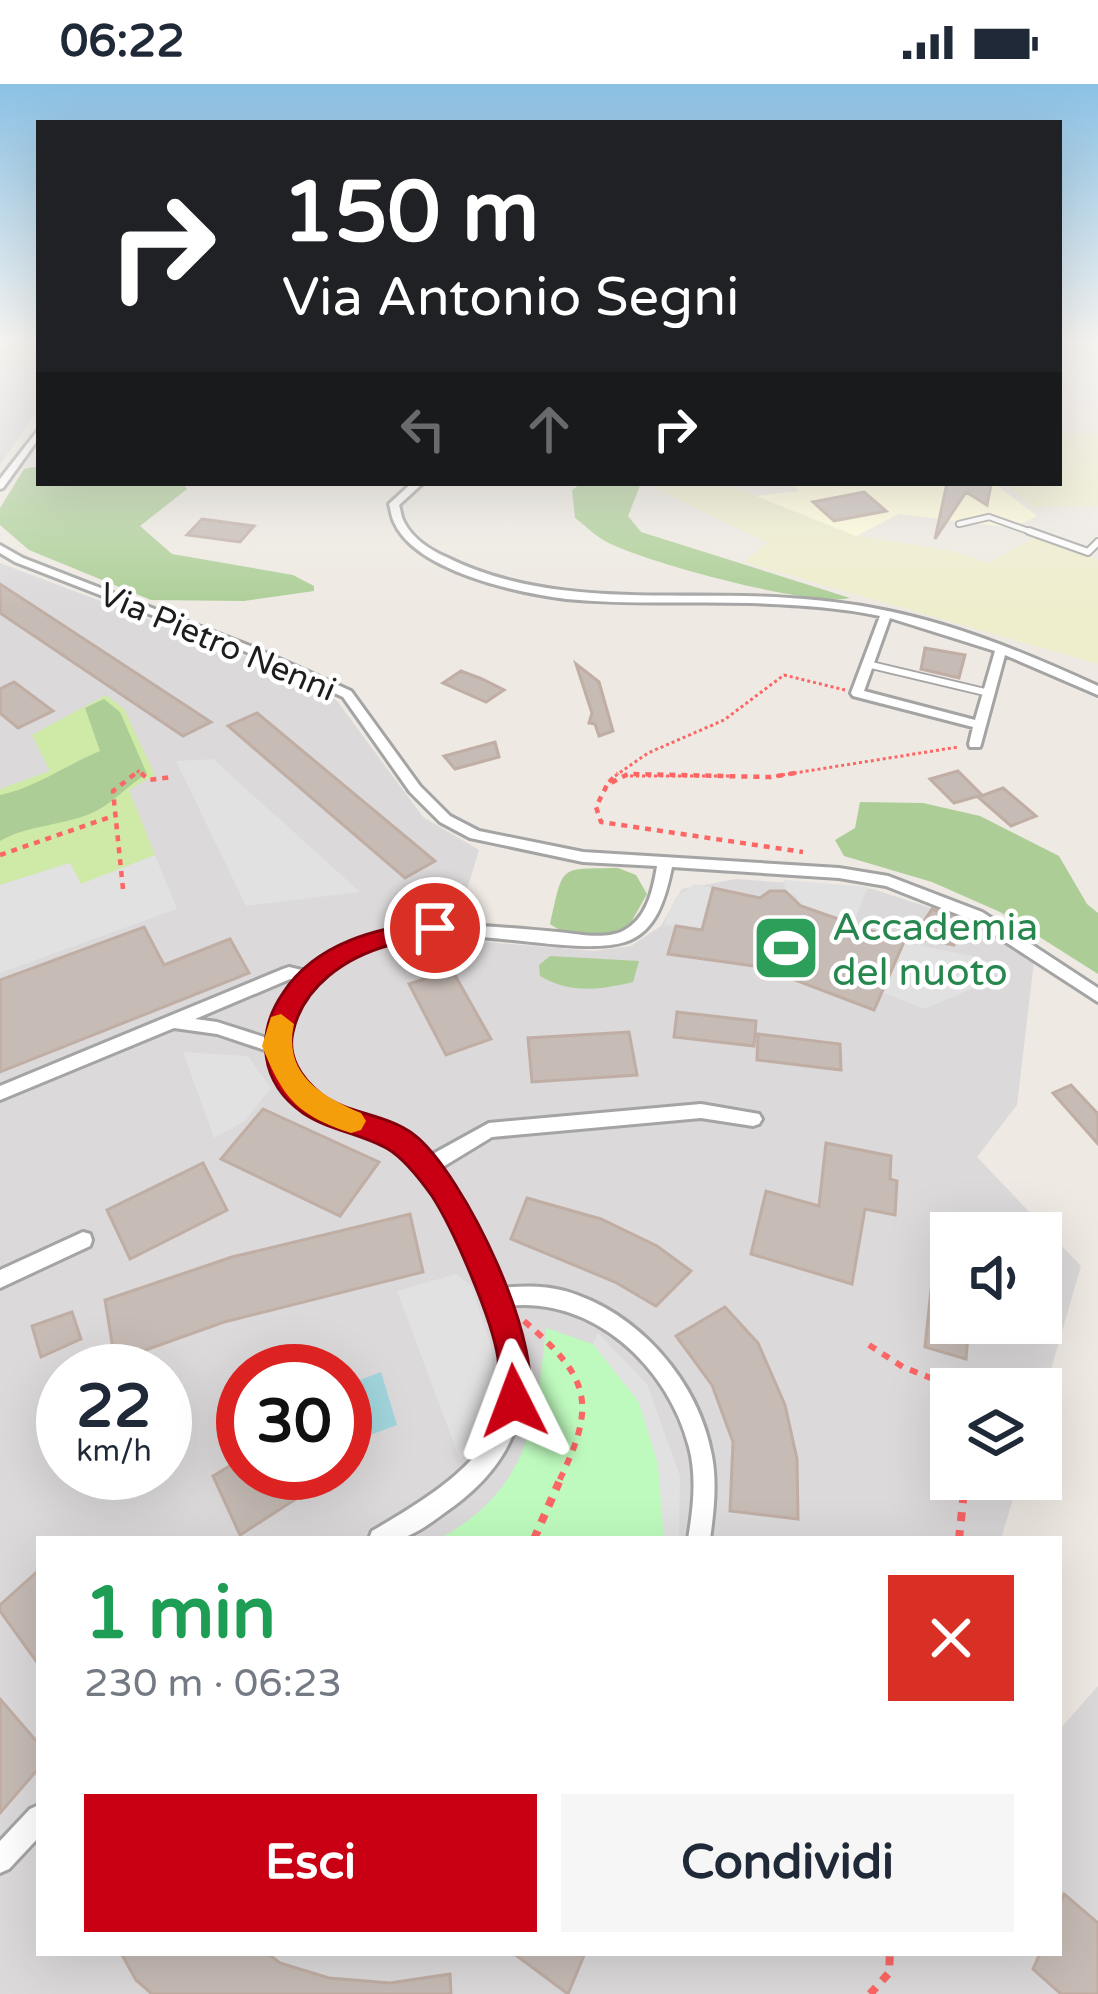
<!DOCTYPE html>
<html lang="it">
<head>
<meta charset="utf-8">
<style>
	:root { --surface:#fff; --page:#f6f6f7; --text:#1f2937; --muted:#747a83; --accent:#c90013 }
	body { margin:0; font-family:"Varela Round",sans-serif; background:var(--page); color:var(--text); height:100vh; display:flex; flex-direction:column; font-size:45px; white-space:nowrap }
	* { box-sizing:border-box; margin:0 }
	p { font-size:39px; color:var(--muted) }
	.icon { flex:none; width:66px; height:66px; fill:none; stroke:currentColor; stroke-width:2; stroke-linecap:round; stroke-linejoin:round }
	.map { position:relative; flex:1; overflow:hidden }
	.panel { position:absolute; left:36px; top:1452px; width:1026px; height:420px; display:flex; flex-direction:column; background:var(--surface); border-radius:0px; box-shadow:0 12px 48px #0002 }
	.panel>* { flex:none }
	.guide { position:absolute; left:36px; top:36px; width:1026px; height:366px; border-radius:0px; box-shadow:0 12px 48px #0002; background:#202124; color:#fff; overflow:hidden }
	.controls { position:absolute; left:930px; top:1128px; display:grid; gap:24px }
	.controls a { display:grid; place-items:center; width:132px; height:132px; border-radius:0px; background:var(--surface); box-shadow:0 12px 48px #0002; font-size:60px }
	.speed { position:absolute; left:36px; top:1260px; display:flex; gap:24px; font-size:60px; font-weight:700; text-align:center }
	.speed>* { display:grid; place-content:center; width:156px; height:156px; border-radius:50%; background:var(--surface); box-shadow:0 12px 48px #0002; line-height:1 }
	.speed small { font-size:30px; font-weight:400 }
	.speed .limit { border:18px solid #d22; background:#fff; color:#111 }
	.pin { position:absolute; display:grid; place-items:center; width:102px; height:102px; color:#fff; margin:-51px; border:6px solid #fff; border-radius:50%; box-shadow:0 3px 12px #0007 }
	.me { position:absolute; width:132px; margin:-66px; rotate:357deg; stroke-linejoin:round; filter:drop-shadow(0 0 9px #0008) }
	.turn { display:flex; align-items:center; gap:42px; height:252px; padding:0 48px; font-size:54px }
	.turn .icon { width:156px; height:156px; stroke-width:2.5 }
	.turn b { display:block; font-size:84px; line-height:102px }
	.lanes { display:flex; align-items:center; height:114px; padding:0 48px; background:#0003; justify-content:center; gap:60px; direction:ltr }
	.lanes .off { opacity:.35 }
	.round { display:grid; place-items:center; flex:none; width:126px; height:126px; border-radius:0px; background:var(--page) }
	.overview { display:flex; align-items:center; justify-content:space-between; height:204px; padding:0 48px }
	h1 { font-size:72px; font-weight:800; line-height:90px; color:#1e9e55 }
	.action { display:flex; gap:24px; margin-top:auto; padding:24px 48px }
	.action a { flex:1; height:138px; border-radius:0px; background:var(--accent); color:#fff; font-size:48px; font-weight:800; line-height:138px; text-align:center }
	.action a+a { background:var(--page); color:var(--text) }
	.status { display:flex; justify-content:space-between; align-items:center; height:84px; padding:0 60px; background:var(--surface); direction:ltr }
	.status svg { height:33px; fill:currentColor }
	.map>svg:first-child { display:block }
</style>
</head>
<body>
<div class="status"><b>06:22</b><svg viewBox="0 0 49 12"><path d="M0 12V9h3v3zM5 12V6h3v6zM10 12V3h3v9zM15 12V0h3v12zM26 1h20v11H26zM47 4h2v5h-2z"/></svg></div>
<div class="map">
<svg width="1098" height="1910" viewBox="0 0 1098 1910">
	<rect width="100%" height="100%" fill="#eee9e2"/>
	<!-- residential -->
	<path fill="#dbd9da" fill-rule="evenodd" d="M0 260H39V324L0 381Z
		M0 479 238 569 317 603 337 617 423 733 479 766 452 855 594 867 631 862 661 842 682 805 736 795 872 805 959 833 1034 877 1017 1021 977 1073 1081 1182 1041 1320V1305H951V1395H1019L1001 1455H39V1869H1059V1646L1098 1602V1910H0ZM951 1149H1041V1239H951ZM63 1287H165V1389H63ZM243 1287H345V1389H243Z"/>
	<!-- education -->
	<path fill="#fffbda" d="M790 399H994L1037 432 1012 444 899 430 854 453 755 412 799 407Z"/>
	<!-- farmland -->
	<path fill="#eeedcc" d="M1059 349H1098V422L1032 423 1006 399H1059Z
		M740 399 731 402 856 452 948 466 989 479 1036 452 1098 476V580L743 478 768 459 647 400Z"/>
	<!-- grass -->
	<path fill="#ceeaa6" d="M106 611 124 625 155 691 129 706 155 771 81 801 69 779 0 801V705L50 687 32 651Z"/>
	<!-- forest -->
	<path fill="#acce96" d="M39 382V399H182L187 405 140 442 172 470 293 491 314 502V507L244 517 151 516 29 466 0 441V424L24 385Z
		M582 399H641L628 432 641 448 850 514C813 524 640 477 605 457 594 451 585 441 575 434L572 406Z
		M104 615 120 628 147 690C128 701 111 721 92 729 62 742 27 741 0 757V711C35 704 66 681 100 667L85 624Z
		M860 718 923 719 980 732 1059 772 1087 820 1098 829V890L1000 828 932 798 844 772 835 756 855 744Z
		M618 784 636 791 647 810 629 842C606 853 571 856 550 840 564 780 557 785 618 784Z
		M550 872 639 877 633 898C599 906 571 910 540 892L539 881Z"/>
	<!-- park -->
	<path fill="#befabd" d="M546 1244 593 1260 639 1318 658 1380 666 1455H439C530 1405 536 1338 546 1244Z"/>
	<!-- parking -->
	<path fill="#e1e1e1" d="M213 675 360 808 246 822 176 677Z
		M155 771 177 825 0 889V801L70 779 81 800Z
		M784 796 868 803 853 840 801 825 796 812 785 807Z
		M694 800 713 804 702 846 664 841 675 814Z
		M904 858 976 873V903L924 925 881 908Z
		M183 968 248 972 271 1004 245 1037 214 1054Z
		M456 1190 471 1201 492 1265 493 1313 482 1349 460 1376 397 1207Z
		M598 1249 647 1300 680 1392 679 1455H664L658 1380 639 1318 593 1260Z"/>
	<!-- water -->
	<path fill="#a1d5dd" d="M381 1288 397 1341 370 1351 355 1298Z"/>
	<!-- building -->
	<path fill="#c6bbb5" stroke="#c0aea4" stroke-width="3" d="M947 399 991 401 987 421 966 408 935 455Z
		M864 408 886 427 834 437 813 418Z
		M202 435 239 440 254 442 240 458 187 451Z
		M0 500 211 638 183 652 0 529Z
		M925 564 965 571 959 594 921 585Z
		M576 580 599 598 613 647 599 652 595 640 589 639 592 629Z
		M461 587 482 595 504 606 486 618 443 599Z
		M14 598 53 627 18 644 0 629V605Z
		M257 629 435 777 405 794 228 642Z
		M495 658 499 673 455 685 444 672Z
		M958 687 982 711 954 719 930 695Z
		M1003 704 1036 732 1011 742 978 713Z
		M713 804 760 814 770 807H785L801 822 904 858 874 926 761 883 668 870 676 842 702 846Z
		M932 825 956 834 954 861 913 854Z
		M144 843 164 881 230 855 249 889 0 988V896Z
		M452 886 491 955 446 971 409 900Z
		M677 928 756 937 754 962 674 953Z
		M629 948 637 991 532 998 528 954Z
		M758 950 840 960 841 986 757 976Z
		M1071 1001 1098 1030V1060L1053 1009Z
		M263 1025 379 1078 340 1132 221 1075Z
		M826 1059 891 1072 890 1095 897 1097 895 1131 865 1125 852 1200 751 1170 766 1107 819 1122Z
		M203 1079 227 1126 130 1175 107 1126Z
		M527 1114 601 1135 657 1162 691 1187 656 1222 615 1198 511 1155Z
		M410 1130 423 1188 224 1238 115 1277 105 1216 232 1173Z
		M934 1178 951 1182V1239H969L966 1275 925 1263Z
		M725 1223 758 1259 785 1321 797 1375 798 1435 730 1427 733 1358 712 1301 676 1252Z
		M72 1228 81 1255 41 1273 32 1242Z
		M243 1374V1389H310L316 1402 240 1451 213 1392Z
		M39 1486V1581L0 1527V1521Z
		M0 1615 39 1660V1684L0 1729Z
		M1064 1810 1098 1839V1910H1061L1033 1885 1040 1869H1059V1822Z
		M121 1869H267L280 1879 329 1894 390 1899 450 1890 451 1910H152L136 1896Z
		M513 1869H585L568 1910Z"/>
	<g fill="none" stroke-linecap="round" stroke-linejoin="round">
		<defs>
			<path id="service-far1" d="M959 440 989 433 1037 450"/>
			<path id="service" d="M1029 447 1088 468 1098 458
				M867 580 989 609"/>
			<path id="minor" d="M7 260H19L0 266V262Z
				M39 345V354L3 404 0 405V395Z
				M412 399H423L399 421C401 427 401 433 404 438 412 454 430 466 446 473 538 519 644 510 744 512 787 513 830 516 873 524 951 538 1026 569 1098 602V611L1005 571 981 660 980 663H970L969 660 973 643 853 612 851 609 880 532C837 523 794 521 751 519 690 517 627 521 566 515 518 509 415 487 394 438 391 432 391 426 389 420ZM890 534 995 567 975 636 864 607Z
				M0 461 23 474 250 562 351 607 420 702 450 732 479 747 583 768 839 784 888 792 982 828 1098 904V918L972 836 886 802 839 794 672 783C666 812 657 848 625 858 588 870 504 852 460 852 430 851 398 853 369 863 322 879 254 942 296 995 329 1036 394 1034 431 1071L489 1039 701 1020 759 1030 762 1035 759 1040 753 1042 701 1034 492 1053 441 1084 466 1128 500 1204C522 1202 543 1201 565 1207 638 1228 699 1297 712 1372 717 1399 714 1427 710 1455H688C693 1425 697 1393 689 1363 668 1282 593 1212 507 1222 538 1304 525 1369 454 1422 438 1433 416 1452 397 1455 388 1456 378 1455 369 1455L372 1447C509 1369 534 1323 468 1174 452 1139 438 1097 408 1072 358 1030 287 1044 268 967L217 950 174 944 0 1016V1002L283 885 289 883 306 887C378 827 471 841 558 848 578 850 605 856 623 847 647 835 653 806 657 782L583 778 470 754 440 738 410 708 343 613 242 566 15 478 0 469ZM290 895 295 896 276 927 267 954 217 938 195 935Z
				M83 1148 90 1150 92 1156 90 1162 0 1204V1186Z
				M39 1721V1753L9 1785 0 1789V1757L30 1725Z"/>
		</defs>
		<!-- service-far1 casing -->
		<use href="#service-far1" stroke="#a4a4a4" stroke-width="8"/>
		<!-- service casing -->
		<use href="#service" stroke="#a4a4a4" stroke-width="10"/>
		<!-- minor casing -->
		<use href="#minor" stroke="#a4a4a4" stroke-width="6"/>
		<!-- path-far3 -->
		<path stroke="#fc6665" stroke-width="3" stroke-dasharray="3 3" stroke-linecap="butt" d="M132 692 139 687 145 692
			M615 692 648 669 724 636 784 591 845 606
			M624 692H732
			M776 692 958 663"/>
		<!-- path-far2 -->
		<path stroke="#fc6665" stroke-width="4.5" stroke-dasharray="6 6" stroke-linecap="butt" d="M141 689 149 696 172 693
			M795 689 771 693 628 690 607 701 596 723 601 738 803 768
			M609 698 618 689
			M0 771 116 731
			M123 805 113 707 136 689"/>
		<!-- path-far1 -->
		<path stroke="#fc6665" stroke-width="6" stroke-dasharray="8 8" stroke-linecap="butt" d="M524 1237C592 1295 597 1321 557 1401
			M869 1261 903 1283 959 1305
			M964 1401 965 1395"/>
		<!-- path -->
		<path stroke="#fc6665" stroke-width="8" stroke-dasharray="9 9" stroke-linecap="butt" d="M534 1455 559 1398
			M959 1455 965 1398
			M870 1910 889 1889 890 1869"/>
		<!-- service-far1 -->
		<use href="#service-far1" stroke="#fff" stroke-width="4.5"/>
		<!-- service -->
		<use href="#service" stroke="#fff" stroke-width="6"/>
		<!-- minor -->
		<use href="#minor" fill="#fff" fill-rule="evenodd"/>
	</g>
	<!-- sky -->
	<linearGradient id="sky" x2="0" y2="1"><stop stop-color="#8bc1e4"/><stop offset="0.49" stop-color="#f7f5f2"/><stop offset="1" stop-color="#f7f5f2" stop-opacity="0"/></linearGradient>
	<rect width="1098" height="527" fill="url(#sky)"/>
	<!-- route -->
	<path fill="#c90013" stroke="#83000c" stroke-width="3" d="M435 836 448 844 444 851C426 856 407 856 390 861 346 873 303 902 293 948 287 972 301 994 321 1010 347 1030 387 1030 413 1050 463 1087 551 1269 526 1329L514 1334 502 1329C494 1310 500 1293 498 1274 492 1235 454 1146 432 1112 422 1098 403 1074 388 1065 362 1050 328 1046 303 1029 260 999 255 950 283 909 316 858 378 844 435 836Z"/>
	<!-- slow -->
	<path fill="#f59e0b" d="M281 930 294 940C283 990 321 1012 361 1029L366 1037 361 1046 351 1049C297 1031 283 1014 262 962L271 933Z"/>
	<!-- icons -->
	<defs>
		<symbol id="stadium-square" viewBox="-11 -11 22 22"><rect x="-9" y="-9" width="18" height="18" rx="4" fill="#2e9e5b" stroke="#fff"/><path d="M0-5a6.5 5 0 1 0 0 10a6.5 5 0 1 0 0-10ZM-3.5-1.8h7v3.6h-7Z" fill="#fff"/></symbol>
	</defs>
	<g fill-rule="evenodd">
		<use href="#stadium-square" x="748" y="826" width="76" height="76"/>
	</g>
	<g text-anchor="middle" stroke-width="9" stroke-linejoin="round" paint-order="stroke">
		<!-- far-street labels -->
		<g font-size="33" fill="#1d1d1d" stroke="#fff">
			<text transform="translate(218 557) rotate(23)" y="12">Via Pietro Nenni</text>
		</g>
		<!-- leisure labels -->
		<g font-size="39" fill="#27864d" stroke="#fff" text-anchor="start">
			<text x="832" y="856">Accademia<tspan x="832" dy="45">del nuoto</tspan></text>
		</g>
	</g>
</svg>
<div class="controls">
<a><svg class="icon" aria-label="sound" viewBox="0 0 24 24"><path d="M4 9h4l5-4v14l-5-4H4zM17 9q2 3 0 6"/></svg></a>
<a><svg class="icon" aria-label="layers" viewBox="0 0 24 24"><path d="M12 4l9 5-9 5-9-5zM3 14l9 5 9-5"/></svg></a>
</div>
<div class="speed"><div>22<small>km/h</small></div><div class="limit">30</div></div>
<div class="pin" style="left:435px;top:844px;background:#d93025"><svg class="icon" aria-label="arrive" viewBox="0 0 24 24"><path d="M6 21V4h12l-3 4 3 4H6"/></svg></div>
<svg class="me" style="left:514px;top:1317px" viewBox="-20 -20 40 40"><path d="M0-17L14 15 0 8-14 15z" fill="#c90013" stroke="#fff" stroke-width="4"/></svg>
<div class="guide">
<div class="turn"><svg class="icon" aria-label="right" viewBox="0 0 24 24"><path d="M7 20v-9h11M14 6l5 5-5 5"/></svg><div><b>150 m</b>Via Antonio Segni</div></div>
<div class="lanes"><svg class="icon off" aria-label="left" viewBox="0 0 24 24"><path d="M17 20v-9H6M10 6l-5 5 5 5"/></svg><svg class="icon off" aria-label="ahead" viewBox="0 0 24 24"><path d="M12 20V5M6 11l6-6 6 6"/></svg><svg class="icon" aria-label="right" viewBox="0 0 24 24"><path d="M7 20v-9h11M14 6l5 5-5 5"/></svg></div>
</div>
<section class="panel">
<div class="overview"><div><h1>1 min</h1><p>230 m · 06:23</p></div><a class="round" style="background:#d93025;color:#fff"><svg class="icon" aria-label="close" viewBox="0 0 24 24"><path d="M6 6l12 12M18 6L6 18"/></svg></a></div>
<div class="action"><a>Esci</a><a>Condividi</a></div>
</section>
</div>
</body>
</html>
